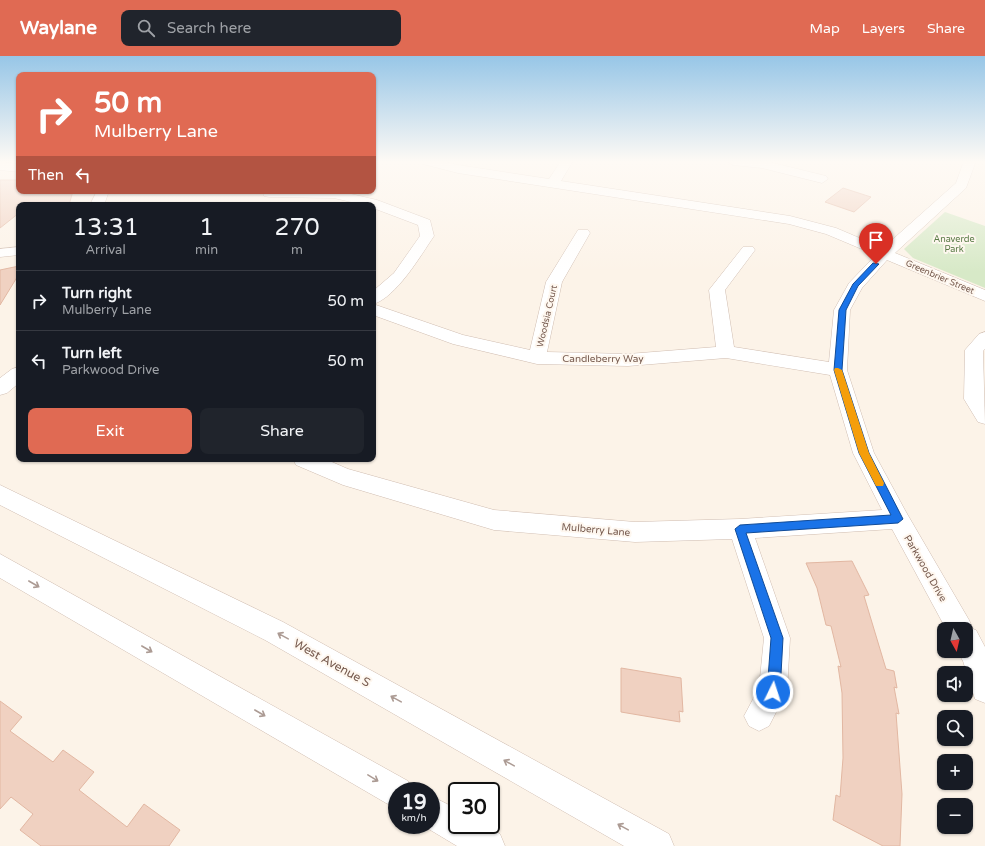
<!DOCTYPE html>
<html lang="en">
<head>
<meta charset="utf-8">
<style>
	:root { --surface:#171b24; --page:#20242c; --text:#f1f3f6; --muted:#9ea1a6; --line:#363941; --accent:#e06a53 }
	body { margin:0; font-family:"Varela Round",sans-serif; background:var(--page); color:var(--text); height:100vh; display:flex; flex-direction:column; font-size:15px; white-space:nowrap }
	* { box-sizing:border-box; margin:0 }
	p { font-size:13px; color:var(--muted) }
	.icon { flex:none; width:22px; height:22px; fill:none; stroke:currentColor; stroke-width:2; stroke-linecap:round; stroke-linejoin:round }
	.map { position:relative; flex:1; overflow:hidden }
	.details { position:absolute; left:16px; top:146px; width:360px; height:260px; display:flex; flex-direction:column; background:var(--surface); border-radius:8px; box-shadow:0 1px 3px #0004 }
	.details>* { flex:none }
	.hud { position:absolute; left:16px; top:16px; width:360px; height:122px; border-radius:8px; box-shadow:0 1px 3px #0004; background:#e06a53; color:#fff; overflow:hidden }
	.needle { width:26px; rotate:172deg }
	.tools { position:absolute; left:937px; top:566px; display:grid; gap:8px }
	.tools a { display:grid; place-items:center; width:36px; height:36px; border-radius:8px; background:var(--surface); box-shadow:0 1px 3px #0004; font-size:20px }
	.speed { position:absolute; left:388px; top:726px; display:flex; gap:8px; font-size:20px; font-weight:700; text-align:center }
	.speed>* { display:grid; place-content:center; width:52px; height:52px; border-radius:50%; background:var(--surface); box-shadow:0 1px 3px #0004; line-height:1 }
	.speed small { font-size:10px; font-weight:400 }
	.speed .limit { border:2px solid #111; border-radius:6px; background:#fff; color:#111 }
	.pin { position:absolute; display:grid; place-items:center; width:34px; height:34px; color:#fff; margin:-41px -17px; border-radius:50% 50% 50% 0; rotate:-45deg; box-shadow:0 0 4px #0007 }
	.pin .icon { rotate:45deg }
	.me { position:absolute; width:44px; margin:-22px; rotate:4deg; stroke-linejoin:round; filter:drop-shadow(0 0 3px #0008) }
	.turn { display:flex; align-items:center; gap:14px; height:84px; padding:0 12px; font-size:18px }
	.turn .icon { width:52px; height:52px; stroke-width:2.5 }
	.turn b { display:block; font-size:28px; line-height:34px }
	.then { display:flex; align-items:center; height:38px; padding:0 12px; background:#0003; gap:8px; font-size:15px }
	.eta { display:flex; justify-content:space-evenly; align-items:center; height:68px; text-align:center }
	.eta b { font-size:24px; font-weight:600; line-height:28px }
	.cta { display:flex; gap:8px; margin-top:auto; padding:8px 12px }
	.cta a { flex:1; height:46px; border-radius:8px; background:var(--accent); color:#fff; font-size:16px; font-weight:600; line-height:46px; text-align:center }
	.cta a+a { background:var(--page); color:var(--text) }
	ul { padding:0; list-style:none }
	li { display:flex; align-items:center; gap:12px; height:60px; padding:0 12px; border-top:1px solid var(--line) }
	li div { flex:1 }
	li b { display:block; font-size:15px }
	li em { font-style:normal }
	header { display:flex; align-items:center; gap:24px; box-sizing:border-box; height:56px; padding:0 20px; background:var(--accent); color:#fff }
	header strong { font-size:19px }
	nav { display:flex; gap:22px; margin-inline-start:auto; font-size:14px }
	.search { width:280px; height:36px; background:var(--page); display:flex; align-items:center; gap:10px; box-sizing:border-box; padding:0 14px; border-radius:8px; color:var(--muted); font-size:15px }
	.map>svg:first-child { display:block }
</style>
</head>
<body>
<header>
<strong>Waylane</strong>
<div class="search"><svg class="icon" aria-label="search" viewBox="0 0 24 24"><circle cx="10" cy="10" r="6"/><path d="M15 15l6 6"/></svg>Search here</div>
<nav><a>Map</a><a>Layers</a><a>Share</a></nav>
</header>
<div class="map">
<svg width="985" height="790" viewBox="0 0 985 790">
	<rect width="100%" height="100%" fill="#fcf3e8"/>
	<!-- green -->
	<path fill="#d7e9c7" d="M945 156 985 170V232L913 202 904 193Z"/>
	<!-- building -->
	<path fill="#f0d1c1" stroke="#e2b7a2" d="M0 124H19V135H73L69 149H19V157L0 172Z
		M843 132 871 141 854 156 825 146Z
		M19 210V218L0 249V214Z
		M852 505 869 539 864 540 886 613 894 615 897 632 894 631 899 658 896 657 902 738 900 790H883L833 764 836 739 840 741 843 702 842 637 838 610 841 611 831 570 826 569 817 532 806 507Z
		M621 612 681 622 683 656 679 655 680 666 621 656Z
		M0 645 22 661 10 675 53 706 63 694 94 716 79 734 127 771 144 748 180 774 169 790H41L20 774 33 758 11 741 0 753Z"/>
	<g fill="none" stroke-linecap="round" stroke-linejoin="round">
		<defs>
			<path id="minor" d="M421 105H441L458 109 549 123 561 105H573L561 125 790 160 836 172 883 192 956 127 964 105H976L966 132 895 197 985 234V245L887 204 862 232 850 254 847 314 874 397 906 456 969 564 973 573 976 574 985 591V647L975 643 963 605 957 595H966V573H946L892 473 755 482 790 582 787 635 769 670 759 675 749 670 744 660 759 632 764 582 732 483 635 486 494 474 343 429 296 409 293 403H325L348 413 494 454 635 466 740 463 882 454 853 397 830 319 726 302 628 310 537 308 453 288 373 259V248L463 279 530 294 546 226 578 174H588L590 177 562 226 547 296 628 298 716 291 709 234 743 191H753L755 194 725 234 734 291 829 306 834 254 849 227 876 199 826 178 789 168 458 117 423 108Z
				M727 105H765L826 120 828 123 822 127 762 112 733 109Z
				M0 106 19 108V116L0 114Z
				M97 135H109L104 149H90Z
				M264 135H338L377 144 430 164 434 180C421 199 396 242 373 248V235L394 217 420 180 418 169 373 152V149H364L334 142 269 141 264 140 263 137Z
				M19 191V199L0 201V193Z
				M985 276V293L983 295 985 368 978 366 964 343 965 294 979 278Z
				M19 311V327L7 337 0 339V322L12 313Z
				M0 429 283 566 669 778 674 790H624L265 584 0 449Z
				M0 498 408 725 412 735H397V752L386 747 0 522Z
				M431 740 457 753V769H484L500 778 505 790H457L422 769H431Z"/>
		</defs>
		<!-- minor casing -->
		<use href="#minor" stroke="#d0bdb1" stroke-width="1"/>
		<!-- minor -->
		<use href="#minor" fill="#fff" fill-rule="evenodd"/>
	</g>
	<!-- one-way arrows -->
	<defs><path id="oneway-shaft" d="M-6 0H5M1.5-3L5.5 0L1.5 3" fill="none" stroke-width="1.6" stroke-linecap="round" stroke-linejoin="round"/></defs>
	<g stroke="#ac9b94">
		<use href="#oneway-shaft" transform="translate(34 528) rotate(30)"/>
		<use href="#oneway-shaft" transform="translate(283 580) rotate(-151)"/>
		<use href="#oneway-shaft" transform="translate(147 593) rotate(30)"/>
		<use href="#oneway-shaft" transform="translate(396 643) rotate(-151)"/>
		<use href="#oneway-shaft" transform="translate(260 657) rotate(30)"/>
		<use href="#oneway-shaft" transform="translate(509 707) rotate(-151)"/>
		<use href="#oneway-shaft" transform="translate(373 722) rotate(31)"/>
		<use href="#oneway-shaft" transform="translate(623 771) rotate(-151)"/>
	</g>
	<!-- sky -->
	<linearGradient id="sky" x2="0" y2="1"><stop stop-color="#97c6e7"/><stop offset="0.49" stop-color="#fefaf5"/><stop offset="1" stop-color="#fefaf5" stop-opacity="0"/></linearGradient>
	<rect width="985" height="216" fill="url(#sky)"/>
	<!-- route -->
	<path fill="#1a73e8" stroke="#114b97" d="M873 207 879 208 858 230 846 254 842 314 869 397 903 463 898 467 746 477 783 582 780 636 778 640 773 642 769 640 767 636 771 582 735 473 740 469 891 459 859 397 834 314 839 254 853 228Z"/>
	<!-- slow -->
	<path fill="#f59e0b" d="M835 312H838L842 314 869 397 884 427 883 430H876L859 397 834 314Z"/>
	<g text-anchor="middle" stroke-width="4" stroke-linejoin="round" paint-order="stroke">
		<!-- far-park labels -->
		<g font-size="9" fill="#587a45" stroke="#fef7ef">
			<text x="954" y="186">Anaverde<tspan x="954" dy="10">Park</tspan></text>
		</g>
		<!-- far-street labels -->
		<g font-size="9" fill="#75594d" stroke="#fef7ef">
			<text transform="translate(940 221) rotate(23)" y="3">Greenbrier Street</text>
			<text transform="translate(547 260) rotate(-77)" y="3">Woodsia Court</text>
		</g>
		<!-- street labels -->
		<g font-size="10" fill="#75594d" stroke="#fef7ef">
			<text x="603" y="306">Candleberry Way</text>
			<text transform="translate(596 473) rotate(5)" y="4">Mulberry Lane</text>
			<text transform="translate(926 512) rotate(60)" y="4">Parkwood Drive</text>
		</g>
		<!-- near-street labels -->
		<g font-size="12" fill="#75594d" stroke="#fef7ef">
			<text transform="translate(332 607) rotate(29)" y="4">West Avenue S</text>
		</g>
	</g>
</svg>
<div class="tools">
<a><svg class="needle" viewBox="-14 -14 28 28"><path d="M0-13l5 13h-10z" fill="#e53935"/><path d="M0 13l5-13h-10z" fill="#9ea1a6"/></svg></a>
<a><svg class="icon" aria-label="sound" viewBox="0 0 24 24"><path d="M4 9h4l5-4v14l-5-4H4zM17 9q2 3 0 6"/></svg></a>
<a><svg class="icon" aria-label="search" viewBox="0 0 24 24"><circle cx="10" cy="10" r="6"/><path d="M15 15l6 6"/></svg></a>
<a>+</a>
<a>−</a>
</div>
<div class="speed"><div>19<small>km/h</small></div><div class="limit">30</div></div>
<div class="pin" style="left:876px;top:208px;background:#d93025"><svg class="icon" aria-label="arrive" viewBox="0 0 24 24"><path d="M6 21V4h12l-3 4 3 4H6"/></svg></div>
<svg class="me" style="left:773px;top:636px" viewBox="-20 -20 40 40"><circle r="17" fill="#1a73e8" stroke="#fff" stroke-width="3"/><path d="M0-11L8 9 0 5-8 9z" fill="#fff"/></svg>
<div class="hud">
<div class="turn"><svg class="icon" aria-label="right" viewBox="0 0 24 24"><path d="M7 20v-9h11M14 6l5 5-5 5"/></svg><div><b>50 m</b>Mulberry Lane</div></div>
<div class="then">Then<svg class="icon" aria-label="left" viewBox="0 0 24 24"><path d="M17 20v-9H6M10 6l-5 5 5 5"/></svg></div>
</div>
<section class="details">
<div class="eta">
<div><b>13:31</b><p>Arrival</p></div>
<div><b>1</b><p>min</p></div>
<div><b>270</b><p>m</p></div>
</div>
<ul>
<li><svg class="icon" aria-label="right" viewBox="0 0 24 24"><path d="M7 20v-9h11M14 6l5 5-5 5"/></svg><div><b>Turn right</b><p>Mulberry Lane</p></div><em>50 m</em></li>
<li><svg class="icon" aria-label="left" viewBox="0 0 24 24"><path d="M17 20v-9H6M10 6l-5 5 5 5"/></svg><div><b>Turn left</b><p>Parkwood Drive</p></div><em>50 m</em></li>
</ul>
<div class="cta"><a>Exit</a><a>Share</a></div>
</section>
</div>
</body>
</html>
